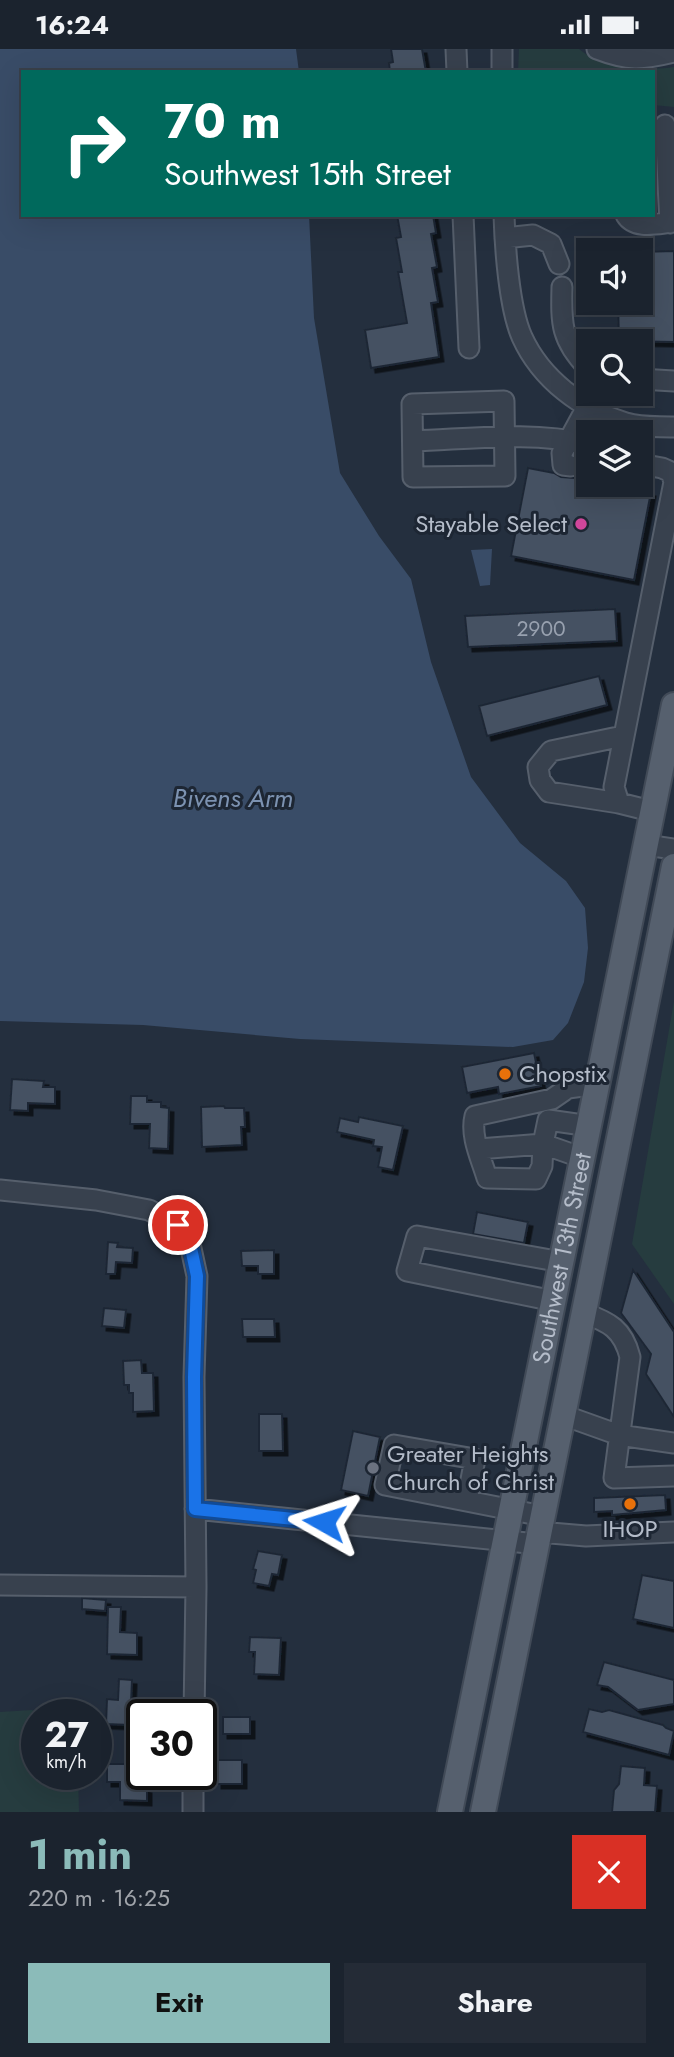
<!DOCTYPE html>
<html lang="en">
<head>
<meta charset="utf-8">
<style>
	:root { --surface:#1b232e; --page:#242b36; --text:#f1f3f6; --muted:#a0a4aa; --line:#39404a; --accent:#8bbbb9 }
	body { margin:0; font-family:Jost,sans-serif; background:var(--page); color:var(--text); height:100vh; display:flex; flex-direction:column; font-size:26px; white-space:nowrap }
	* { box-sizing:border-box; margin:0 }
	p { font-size:23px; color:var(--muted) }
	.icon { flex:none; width:38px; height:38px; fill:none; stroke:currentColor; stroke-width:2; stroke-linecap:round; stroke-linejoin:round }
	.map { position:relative; height:1763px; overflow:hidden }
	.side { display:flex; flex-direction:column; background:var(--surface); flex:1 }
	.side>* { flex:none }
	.banner { position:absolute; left:21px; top:21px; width:634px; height:147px; border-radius:0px; box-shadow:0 7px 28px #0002,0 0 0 2px var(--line); background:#00695c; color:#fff; overflow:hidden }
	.buttons { position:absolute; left:576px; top:189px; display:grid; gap:14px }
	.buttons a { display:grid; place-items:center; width:77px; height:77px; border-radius:0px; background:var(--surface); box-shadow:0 7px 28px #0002,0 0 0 2px var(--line); font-size:35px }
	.speed { position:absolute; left:21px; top:1650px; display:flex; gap:14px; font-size:35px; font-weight:700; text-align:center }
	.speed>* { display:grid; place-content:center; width:91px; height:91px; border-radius:50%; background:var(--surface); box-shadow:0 7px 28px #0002,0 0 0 2px var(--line); line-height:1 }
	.speed small { font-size:18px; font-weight:400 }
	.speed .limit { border:4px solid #111; border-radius:10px; background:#fff; color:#111 }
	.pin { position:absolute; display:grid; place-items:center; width:60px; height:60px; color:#fff; margin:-30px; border:4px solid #fff; border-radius:50%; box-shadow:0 2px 7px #0007 }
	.me { position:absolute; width:77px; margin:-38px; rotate:276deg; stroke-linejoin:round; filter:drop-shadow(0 0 5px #0008) }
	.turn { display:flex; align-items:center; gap:24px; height:147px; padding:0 28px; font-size:32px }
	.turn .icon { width:91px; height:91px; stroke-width:2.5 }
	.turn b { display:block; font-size:49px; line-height:60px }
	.round { display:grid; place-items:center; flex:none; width:74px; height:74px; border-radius:0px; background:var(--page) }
	.summary { display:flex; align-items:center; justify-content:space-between; height:119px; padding:0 28px }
	h1 { font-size:42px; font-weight:700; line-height:52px; color:var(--accent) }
	.cta { display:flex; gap:14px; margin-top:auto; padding:14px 28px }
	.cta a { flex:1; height:80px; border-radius:0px; background:var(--accent); color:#111; font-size:28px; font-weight:700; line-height:80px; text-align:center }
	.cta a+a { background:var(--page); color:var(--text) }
	.status { display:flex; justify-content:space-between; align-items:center; height:49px; padding:0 35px; background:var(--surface); direction:ltr }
	.status svg { height:19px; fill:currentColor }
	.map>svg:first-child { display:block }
</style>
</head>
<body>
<div class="status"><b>16:24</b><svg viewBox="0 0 49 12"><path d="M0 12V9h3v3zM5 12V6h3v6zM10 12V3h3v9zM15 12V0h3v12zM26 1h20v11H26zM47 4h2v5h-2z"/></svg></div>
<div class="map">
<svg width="674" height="1763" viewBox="0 0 674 1763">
	<defs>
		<filter id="shadow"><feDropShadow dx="4.5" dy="4.5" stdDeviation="0" flood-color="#0009"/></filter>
	</defs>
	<rect width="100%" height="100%" fill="#242f3e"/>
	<!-- green -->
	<path fill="#263c3f" d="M519 0H579C600 19 648 22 674 18V58L653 56V23H518Z
		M674 952V1255L632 1195Z
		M32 1661 42 1666H37V1726H78L79 1763H0V1663Z"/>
	<!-- water -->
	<path fill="#394c67" d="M0 0H296L299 23H23V166H309L314 269 340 424 379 487 411 530 431 613 471 728 520 794 566 832 585 859 588 899 584 933 568 974 553 991 513 998 300 990 143 976 0 972Z
		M492 500 490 536 480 537 471 501Z"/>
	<!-- building -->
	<path fill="#455162" stroke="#1f2835" stroke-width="2" filter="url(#shadow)" d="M391 0H422L426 23H390L389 14 393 13Z
		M397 166H433L436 184 431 185 437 218 432 219 438 253 431 254 439 308 371 319 365 281 407 274 398 223H402L396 189 401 188Z
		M674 202V293L619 292 618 254H640V203Z
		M528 419 554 424 561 428 588 430V436H615L651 443 634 531 511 507Z
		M615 560 617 592 468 598 465 567Z
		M599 627 607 656 487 687 479 657Z
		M534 1004 541 1037 499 1045 498 1038 467 1044 462 1018Z
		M12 1030 44 1032 43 1038H55V1055L28 1054V1062L10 1061Z
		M131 1047H147V1053H161V1058L169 1059 168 1100 149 1099 150 1075H130Z
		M224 1057 225 1059H244L245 1078H241L242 1096 202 1098 201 1058Z
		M359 1068 403 1077 393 1121 378 1118 382 1098 373 1097 374 1091 337 1083 340 1069 358 1073Z
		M477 1163 528 1173 524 1194 473 1185Z
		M108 1193 118 1194 117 1198 133 1199 132 1214 116 1213 115 1225H106Z
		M274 1201V1225H258V1217H242L241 1202Z
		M633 1221 674 1283V1368L646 1325 651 1305 621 1264Z
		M104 1259 126 1261 124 1279 102 1277Z
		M242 1270H274L275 1288H243Z
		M141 1311 142 1324H153L154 1362 133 1363V1344H129V1336H124L123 1312Z
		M259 1365H282L283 1402H259Z
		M353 1382 380 1388 368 1447 341 1441Z
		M665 1446 666 1461 612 1466V1462L594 1463V1449Z
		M258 1502 282 1506 278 1526 272 1525 269 1537 253 1534 256 1521 253 1520Z
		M642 1526 674 1532V1579L633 1570Z
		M82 1549 106 1551 105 1562 82 1560Z
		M108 1558H121L120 1583 137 1584V1606L107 1605Z
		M250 1588 281 1589 279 1626 254 1625 255 1603H249Z
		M604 1613 674 1631V1655L638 1661 608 1638 597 1636Z
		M119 1630 132 1631 130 1676 106 1675 107 1650 118 1651Z
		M589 1660 602 1663 609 1661 663 1676 666 1679 674 1682 669 1706 583 1683Z
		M223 1668H250V1685H223Z
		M217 1711H242V1735H217Z
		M107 1715H139L138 1737 147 1740V1752L120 1751V1733H107Z
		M621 1717 645 1719 644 1736 657 1737 655 1763H612L614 1741 619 1735Z"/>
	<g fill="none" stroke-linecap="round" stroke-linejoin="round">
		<!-- minor-tunnel -->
		<path stroke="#3a4453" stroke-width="19" stroke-dasharray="19 10" stroke-linecap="butt" d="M571 417 588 419"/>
		<defs>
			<path id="minor" d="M456 0 457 23
				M502 0V23
				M597 0C628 12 642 11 674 3
				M665 76 670 174
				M463 166 469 299
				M504 166C505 198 509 259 522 288 541 330 582 361 626 374 641 379 659 377 674 378
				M626 166C635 181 659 174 674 173
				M505 189 533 186 551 195 559 215
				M562 238C561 275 561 291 588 319
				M640 330 674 332
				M504 352 505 427 413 428 412 355Z
				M413 392C471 390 531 382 588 395
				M640 415 662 419 671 423 674 433 614 738 619 754 651 762
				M571 417 563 416 562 404 594 345
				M619 754 549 743 540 731 538 718 551 702 623 687
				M646 796 674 800
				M479 1100 543 1095 542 1117 536 1130 487 1129C481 1109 470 1087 475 1067L552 1050 568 1039 598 1035
				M583 1109 543 1095 548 1071 590 1077
				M0 1141 96 1151 149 1161 178 1176 189 1190 197 1227 194 1328 196 1538 194 1666
				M554 1252 407 1222 417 1187 562 1213
				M584 1264C609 1273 623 1280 630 1308L614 1429 674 1427
				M563 1366 619 1386 674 1394
				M467 1451 475 1410 394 1396 385 1436 543 1467
				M195 1460 537 1495
				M539 1483 586 1487 674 1483
				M0 1536 196 1538
				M193 1763V1726"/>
			<g id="major">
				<path id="s1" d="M450 1763 674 656"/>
				<path d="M483 1763 674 817"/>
			</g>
		</defs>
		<!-- minor casing -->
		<use href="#minor" stroke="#565f6c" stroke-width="23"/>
		<!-- major casing -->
		<use href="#major" stroke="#414a57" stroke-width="28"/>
		<!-- minor -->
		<use href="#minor" stroke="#38414e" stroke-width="19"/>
		<!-- major -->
		<use href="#major" stroke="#56606e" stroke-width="24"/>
	</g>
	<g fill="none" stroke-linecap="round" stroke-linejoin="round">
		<defs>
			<path id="route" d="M178 1176 189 1190 197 1227 194 1328 195 1460 324 1473"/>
		</defs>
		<!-- route casing -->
		<use href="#route" stroke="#114b97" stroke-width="18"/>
		<!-- route -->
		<use href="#route" stroke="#1a73e8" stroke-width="12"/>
	</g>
	<!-- markers -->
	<circle fill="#d1479c" stroke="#1d2633" stroke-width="2.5" cx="581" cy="475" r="7"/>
	<g fill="#e8710a" stroke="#1d2633" stroke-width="2.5">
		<circle cx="505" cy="1025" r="7"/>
		<circle cx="630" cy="1455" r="7"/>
	</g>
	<circle fill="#6b7280" stroke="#1d2633" stroke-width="2.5" cx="373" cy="1419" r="7"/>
	<g text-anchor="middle" stroke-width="6" stroke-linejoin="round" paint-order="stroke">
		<!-- number labels -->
		<g font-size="21" fill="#98a1af">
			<text x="541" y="587">2900</text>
		</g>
		<!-- poi labels -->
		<g font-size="24" fill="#b4bcc9" stroke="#1d2633" text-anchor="start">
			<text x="567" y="483" text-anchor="end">Stayable Select</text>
			<text x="519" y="1033">Chopstix</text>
			<text x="387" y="1413">Greater Heights<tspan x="387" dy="28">Church of Christ</tspan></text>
			<text x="630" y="1488" text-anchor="middle">IHOP</text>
		</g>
		<!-- street labels -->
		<g font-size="24" fill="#b4bcc9" stroke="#1d2633">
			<text dy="8" stroke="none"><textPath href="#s1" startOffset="565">Southwest 13th Street</textPath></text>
		</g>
		<!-- water labels -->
		<g font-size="26" font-style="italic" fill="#7c92b1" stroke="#1d2633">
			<text x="233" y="758">Bivens Arm</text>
		</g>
	</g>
</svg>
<div class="buttons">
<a><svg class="icon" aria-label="sound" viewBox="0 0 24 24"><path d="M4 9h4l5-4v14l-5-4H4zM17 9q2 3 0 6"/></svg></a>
<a><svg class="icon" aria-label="search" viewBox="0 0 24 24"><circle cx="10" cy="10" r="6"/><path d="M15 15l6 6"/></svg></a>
<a><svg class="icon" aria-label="layers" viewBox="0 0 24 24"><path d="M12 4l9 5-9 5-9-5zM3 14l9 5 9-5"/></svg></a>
</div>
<div class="speed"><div>27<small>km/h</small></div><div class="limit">30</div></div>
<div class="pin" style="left:178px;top:1176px;background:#d93025"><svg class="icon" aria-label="arrive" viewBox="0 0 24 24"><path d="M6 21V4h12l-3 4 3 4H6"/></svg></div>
<svg class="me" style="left:324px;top:1473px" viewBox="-20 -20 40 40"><path d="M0-17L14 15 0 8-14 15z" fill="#1a73e8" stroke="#fff" stroke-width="4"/></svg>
<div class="banner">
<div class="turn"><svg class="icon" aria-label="right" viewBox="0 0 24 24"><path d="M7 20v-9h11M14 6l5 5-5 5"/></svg><div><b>70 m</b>Southwest 15th Street</div></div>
</div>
</div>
<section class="side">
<div class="summary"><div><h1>1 min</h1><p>220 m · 16:25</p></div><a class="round" style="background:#d93025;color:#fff"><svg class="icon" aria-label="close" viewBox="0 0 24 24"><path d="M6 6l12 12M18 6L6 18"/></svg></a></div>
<div class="cta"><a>Exit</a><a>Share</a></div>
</section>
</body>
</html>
